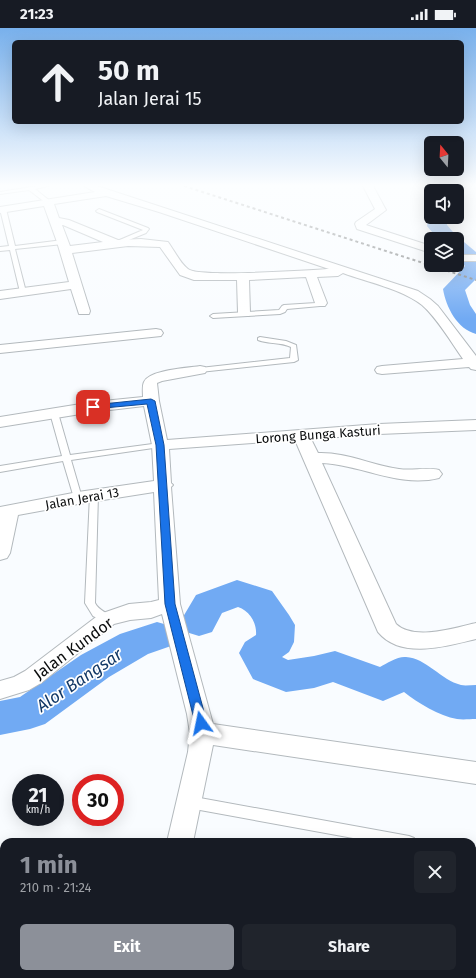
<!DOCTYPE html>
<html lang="en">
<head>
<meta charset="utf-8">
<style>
	:root { --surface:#171b24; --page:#20242c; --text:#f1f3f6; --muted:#9ea1a6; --accent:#8c9099 }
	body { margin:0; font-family:"Fira Sans",sans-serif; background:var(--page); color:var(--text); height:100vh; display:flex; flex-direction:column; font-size:15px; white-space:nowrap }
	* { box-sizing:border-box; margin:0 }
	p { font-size:13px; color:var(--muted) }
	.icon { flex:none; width:22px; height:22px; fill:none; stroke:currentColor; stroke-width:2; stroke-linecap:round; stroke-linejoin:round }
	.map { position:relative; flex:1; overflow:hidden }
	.sheet { position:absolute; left:0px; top:810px; width:476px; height:140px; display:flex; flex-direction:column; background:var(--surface); border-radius:12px 12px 0 0; box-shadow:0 4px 16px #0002 }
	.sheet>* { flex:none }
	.guide { position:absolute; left:12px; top:12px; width:452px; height:84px; border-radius:6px; box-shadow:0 4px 16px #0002; background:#171b24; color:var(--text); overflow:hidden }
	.needle { width:26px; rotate:342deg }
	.tools { position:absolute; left:424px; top:108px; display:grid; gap:8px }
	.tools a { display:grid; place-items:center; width:40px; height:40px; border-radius:6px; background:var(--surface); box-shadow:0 4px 16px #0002; font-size:20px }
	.speed { position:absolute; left:12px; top:746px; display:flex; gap:8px; font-size:20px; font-weight:700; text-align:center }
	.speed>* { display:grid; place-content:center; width:52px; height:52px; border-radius:50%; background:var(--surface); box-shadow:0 4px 16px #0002; line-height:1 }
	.speed small { font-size:10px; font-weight:400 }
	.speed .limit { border:6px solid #d22; background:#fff; color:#111 }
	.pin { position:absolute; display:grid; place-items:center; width:34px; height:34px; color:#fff; margin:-17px; border-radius:8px; box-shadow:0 2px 6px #0006 }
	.me { position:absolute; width:44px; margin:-22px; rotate:348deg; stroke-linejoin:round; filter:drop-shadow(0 0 3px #0008) }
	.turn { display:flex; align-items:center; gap:14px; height:84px; padding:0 20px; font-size:18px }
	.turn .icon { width:52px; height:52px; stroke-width:2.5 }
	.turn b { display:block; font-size:28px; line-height:34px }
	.round { display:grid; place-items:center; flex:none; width:42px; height:42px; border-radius:6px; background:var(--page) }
	.summary { display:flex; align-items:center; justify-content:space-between; height:68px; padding:0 20px }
	h1 { font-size:24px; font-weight:700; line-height:30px; color:var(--accent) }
	.cta { display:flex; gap:8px; margin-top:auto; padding:8px 20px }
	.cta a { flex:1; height:46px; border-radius:6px; background:var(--accent); color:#fff; font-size:16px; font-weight:700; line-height:46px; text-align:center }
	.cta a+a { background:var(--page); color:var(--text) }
	.status { display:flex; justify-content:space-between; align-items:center; height:28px; padding:0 20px; background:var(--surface); direction:ltr }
	.status svg { height:11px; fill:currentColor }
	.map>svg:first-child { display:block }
</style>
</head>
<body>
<div class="status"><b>21:23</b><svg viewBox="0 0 49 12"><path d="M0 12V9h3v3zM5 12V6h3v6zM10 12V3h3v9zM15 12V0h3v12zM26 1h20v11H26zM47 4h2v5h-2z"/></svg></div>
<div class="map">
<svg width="476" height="950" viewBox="0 0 476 950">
	<rect width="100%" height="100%" fill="#f9fcff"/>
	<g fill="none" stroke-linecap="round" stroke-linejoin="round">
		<!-- river -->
		<path fill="#71aaf3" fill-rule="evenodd" d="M449 158H468L457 167V163H444Z
			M431 186V189H447V197L459 211 458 212 464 214 476 224V251L465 262 470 277 476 286V306C457 301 446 279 443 261L465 238 457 229V211H438L427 198 429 189Z
			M237 552 272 563 289 587 295 597 294 614 289 624 282 629 288 632 314 628 335 623 380 639C387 635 398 628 406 629 426 630 441 652 461 657 465 658 471 657 476 657V691C470 691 463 692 457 691 439 688 418 675 404 664L383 673 333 654 314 660 286 664 253 651 239 625 245 614 256 607C257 595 250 583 238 579L222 585 212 604 199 608 186 604 180 594 196 567Z
			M157 594 171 598 176 608 171 618 148 626 109 649 45 696 30 701 0 707V673L20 669 81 627 120 606Z"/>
		<defs>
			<path id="service" d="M38 158H48L35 161 50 173V175H46L29 162 0 166V164Z
				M3 179 6 181 15 218 63 212 66 214 63 216 15 221 26 264 23 266 20 264 10 222 0 223V219L9 218 0 181Z
				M99 181 148 200 149 201 146 205 119 216H115V214L143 202 97 184 96 183Z
				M321 273 324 275 320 278 287 281 285 284 280 286 213 290 210 288 213 286 279 282 282 278 284 277 316 275Z
				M260 309 286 313 296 317 298 332 294 334 200 344 196 342 200 340 290 330 291 319C281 314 268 316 258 312V310Z
				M51 383H54L58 385 70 427 160 415 164 417 160 419 71 432 82 470 78 473 74 470 63 433 0 444V438L62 428 50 385Z
				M94 464 98 467 95 575C99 583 108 584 112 591L111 594 107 595 93 588 85 575 90 467Z
				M189 768 409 808 414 810 416 814H375L189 780 184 778 183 774 184 770Z
				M472 820H476V832H472Z"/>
			<path id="minor" d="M84 158H97L418 263 430 271 438 278 476 328V342L471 341 469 339 382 346 377 345 375 342 377 339 382 338 463 331C451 314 437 290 422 277 402 261 367 254 343 245L338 248 317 249 327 275 325 278H317L315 275 306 249 249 252 250 285 249 288H239L238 285 237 252H194L180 247 160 219 128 218 72 225 90 283 89 286H79L71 261 0 271V263L69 254 57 214 44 178 0 185V179L95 164ZM106 168 159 184 329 241C309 242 199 250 188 241 180 235 174 222 168 214L141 211 118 212 69 192 59 190 54 176ZM62 197H63L103 214 70 218Z
				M363 158H373L386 182 366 197 431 218V225L357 201 355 196 356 194 375 181Z
				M457 227H476V233H457Z
				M156 301 161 302 163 305 161 308 0 325V317Z
				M200 338 205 339 207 342 205 345 162 353 157 355 159 373 167 412 379 396 476 392V402L379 406 311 411 318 425C346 424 371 437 399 441 412 443 426 439 439 442L442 446 439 450C399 460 362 437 322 435L396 596C414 613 454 600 476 595V611C447 618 401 632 378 604L295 412 169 421 171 455 173 457 171 459 180 576 213 696 476 734V756L213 717 193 814H167L188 724 190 705 187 686 162 586 151 590 130 592 114 596 41 655 29 662 0 671V653L14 649 25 643 100 586 129 576 151 574 159 572 154 464 78 476 18 487 10 525 7 530 0 532V479L78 464 154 453 152 417 144 378 93 384 0 399V389L93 374 143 369C143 365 142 358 144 354 149 342 187 340 200 338Z
				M472 899H476V929H472Z
				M131 946H161L160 950H130Z"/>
		</defs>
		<!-- service casing -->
		<use href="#service" stroke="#b3b9bd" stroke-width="2"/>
		<!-- minor casing -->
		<use href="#minor" stroke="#b3b9bd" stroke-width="2"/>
		<!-- service -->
		<use href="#service" fill="#fff" fill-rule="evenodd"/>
		<!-- minor -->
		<use href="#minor" fill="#fff" fill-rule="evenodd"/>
		<!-- rail -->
		<path stroke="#7e8182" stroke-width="2" stroke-dasharray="3 3" stroke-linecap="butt" d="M184 158 476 252"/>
	</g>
	<!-- sky -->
	<linearGradient id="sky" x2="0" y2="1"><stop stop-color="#78b0ec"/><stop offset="0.54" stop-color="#fcfeff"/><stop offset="1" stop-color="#fcfeff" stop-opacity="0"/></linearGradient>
	<rect width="476" height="291" fill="url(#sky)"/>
	<!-- route -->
	<path fill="#1a73e8" stroke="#114b97" d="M151 371 155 373 164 417 175 576 207 695 205 699 201 700 196 699 195 695 165 576 156 417 147 376 93 381 89 379 93 377Z"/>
	<g text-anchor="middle" stroke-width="3.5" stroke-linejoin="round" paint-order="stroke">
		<!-- street labels -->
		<g font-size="13" fill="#0a0c0d" stroke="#fff">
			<text transform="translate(318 406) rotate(-4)" y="5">Lorong Bunga Kasturi</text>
			<text transform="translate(82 470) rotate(-10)" y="5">Jalan Jerai 13</text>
		</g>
		<!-- near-street labels -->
		<g font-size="16" fill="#0a0c0d" stroke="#fff">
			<text transform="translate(73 620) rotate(-36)" y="6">Jalan Kundor</text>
		</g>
		<!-- near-water labels -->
		<g font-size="17" font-style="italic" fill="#123866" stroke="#fff">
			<text transform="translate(79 652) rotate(-34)" y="6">Alor Bangsar</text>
		</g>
	</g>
</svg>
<div class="tools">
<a><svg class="needle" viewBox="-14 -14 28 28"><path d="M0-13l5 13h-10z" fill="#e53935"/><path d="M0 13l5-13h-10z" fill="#9ea1a6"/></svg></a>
<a><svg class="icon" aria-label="sound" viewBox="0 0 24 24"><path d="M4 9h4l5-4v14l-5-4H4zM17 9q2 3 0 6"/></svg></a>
<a><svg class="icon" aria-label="layers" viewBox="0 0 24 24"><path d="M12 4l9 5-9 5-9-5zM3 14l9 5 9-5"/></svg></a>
</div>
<div class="speed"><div>21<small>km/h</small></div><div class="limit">30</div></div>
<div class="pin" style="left:93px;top:379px;background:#d93025"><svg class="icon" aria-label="arrive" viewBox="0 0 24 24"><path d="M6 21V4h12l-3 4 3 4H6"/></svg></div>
<svg class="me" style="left:201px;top:695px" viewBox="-20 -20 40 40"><path d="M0-17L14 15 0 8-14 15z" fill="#1a73e8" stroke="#fff" stroke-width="4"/></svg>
<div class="guide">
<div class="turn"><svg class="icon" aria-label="ahead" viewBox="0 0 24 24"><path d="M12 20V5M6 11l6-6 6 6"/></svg><div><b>50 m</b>Jalan Jerai 15</div></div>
</div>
<section class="sheet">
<div class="summary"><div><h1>1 min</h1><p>210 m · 21:24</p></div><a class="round"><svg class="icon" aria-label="close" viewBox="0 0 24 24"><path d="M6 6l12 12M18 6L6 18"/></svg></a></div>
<div class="cta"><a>Exit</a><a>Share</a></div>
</section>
</div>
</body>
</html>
